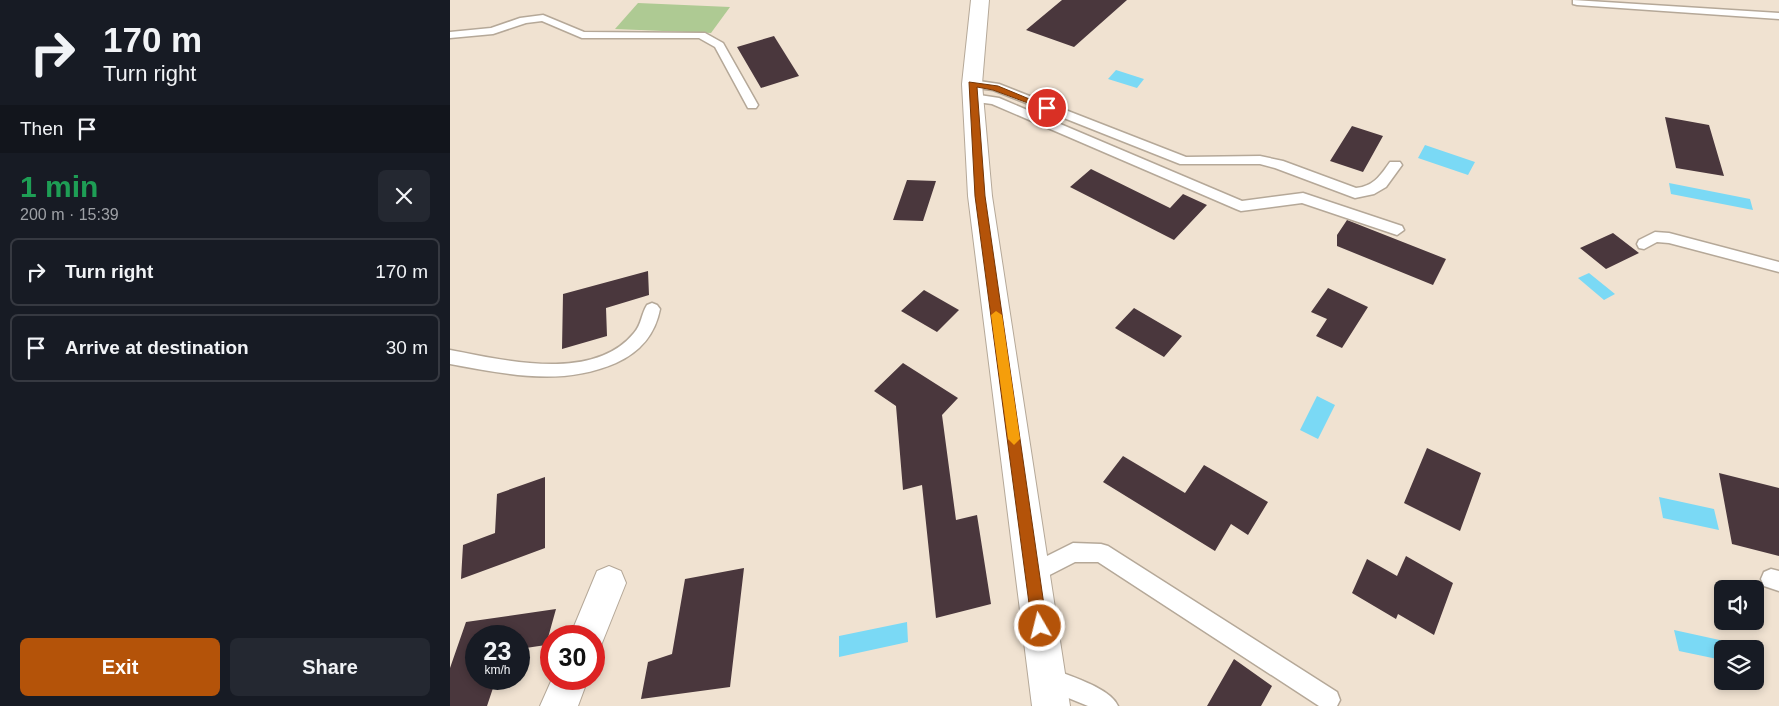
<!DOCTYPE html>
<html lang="en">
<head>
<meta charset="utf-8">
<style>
	:root { --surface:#171b24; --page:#242831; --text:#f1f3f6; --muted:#9ea1a6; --line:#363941; --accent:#b45309 }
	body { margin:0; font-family:Helvetica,sans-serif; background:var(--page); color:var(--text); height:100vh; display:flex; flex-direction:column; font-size:19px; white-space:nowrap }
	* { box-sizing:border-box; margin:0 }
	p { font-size:16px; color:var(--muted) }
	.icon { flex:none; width:28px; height:28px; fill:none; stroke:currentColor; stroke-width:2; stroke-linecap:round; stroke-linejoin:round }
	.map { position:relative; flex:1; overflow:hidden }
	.sheet { display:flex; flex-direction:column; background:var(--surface); width:450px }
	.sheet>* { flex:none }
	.banner { background:#171b24; color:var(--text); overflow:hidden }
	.controls { position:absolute; left:1264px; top:580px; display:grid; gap:10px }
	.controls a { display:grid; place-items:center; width:50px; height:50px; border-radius:8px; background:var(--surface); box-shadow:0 2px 8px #0003; font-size:25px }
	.speed { position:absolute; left:15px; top:625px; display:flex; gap:10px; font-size:25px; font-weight:700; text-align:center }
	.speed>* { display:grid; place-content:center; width:65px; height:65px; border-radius:50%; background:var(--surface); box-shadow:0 2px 8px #0003; line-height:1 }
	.speed small { font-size:12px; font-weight:400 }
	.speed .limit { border:8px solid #d22; background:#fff; color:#111 }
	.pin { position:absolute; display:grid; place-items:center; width:42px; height:42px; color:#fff; margin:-21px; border:2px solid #fff; border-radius:50%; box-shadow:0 1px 5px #0007 }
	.me { position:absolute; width:55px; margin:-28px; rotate:352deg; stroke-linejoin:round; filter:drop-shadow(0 0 4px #0008) }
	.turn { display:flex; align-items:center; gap:18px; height:105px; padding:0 20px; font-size:22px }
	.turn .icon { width:65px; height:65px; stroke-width:2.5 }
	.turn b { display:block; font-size:35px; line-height:42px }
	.then { display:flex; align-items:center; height:48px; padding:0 20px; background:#0003; gap:10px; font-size:19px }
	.round { display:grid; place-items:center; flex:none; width:52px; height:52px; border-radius:8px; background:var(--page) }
	.summary { display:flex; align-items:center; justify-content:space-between; height:85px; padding:0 20px }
	h1 { font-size:30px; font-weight:700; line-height:38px; color:#1e9e55 }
	.cta { display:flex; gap:10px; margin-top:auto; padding:10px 20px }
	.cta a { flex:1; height:58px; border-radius:8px; background:var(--accent); color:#fff; font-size:20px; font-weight:700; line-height:58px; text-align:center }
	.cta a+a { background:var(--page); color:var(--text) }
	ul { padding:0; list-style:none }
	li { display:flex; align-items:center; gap:15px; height:68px; margin:0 10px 8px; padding:0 10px; border:2px solid var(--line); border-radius:8px }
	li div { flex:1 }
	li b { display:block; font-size:19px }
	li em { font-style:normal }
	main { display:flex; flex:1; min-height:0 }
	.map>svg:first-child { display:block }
</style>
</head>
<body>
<main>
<section class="sheet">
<div class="banner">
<div class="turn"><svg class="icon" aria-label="right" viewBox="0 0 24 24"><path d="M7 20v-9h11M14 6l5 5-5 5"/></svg><div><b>170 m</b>Turn right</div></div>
<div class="then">Then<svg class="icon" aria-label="arrive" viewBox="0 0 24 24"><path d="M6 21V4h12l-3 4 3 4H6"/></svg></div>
</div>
<div class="summary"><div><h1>1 min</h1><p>200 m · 15:39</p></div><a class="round"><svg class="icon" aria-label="close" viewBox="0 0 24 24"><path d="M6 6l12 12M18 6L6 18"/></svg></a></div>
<ul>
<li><svg class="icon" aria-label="right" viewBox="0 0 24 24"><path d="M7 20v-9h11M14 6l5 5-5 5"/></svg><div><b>Turn right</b></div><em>170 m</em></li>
<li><svg class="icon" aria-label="arrive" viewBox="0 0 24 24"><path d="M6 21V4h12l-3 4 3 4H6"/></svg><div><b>Arrive at destination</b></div><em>30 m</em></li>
</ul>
<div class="cta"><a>Exit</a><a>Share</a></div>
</section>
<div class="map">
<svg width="1329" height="706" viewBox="0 0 1329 706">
	<rect width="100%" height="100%" fill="#f0e2d1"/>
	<!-- green -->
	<path fill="#aeca93" d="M188 3 280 7 261 33 165 29Z"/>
	<!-- water -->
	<path fill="#7ad9f5" d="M666 70 694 79 687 88 658 79Z
		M975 145 1025 162 1018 175 968 158Z
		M1219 183 1300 199 1303 210 1221 194Z
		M1139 273 1165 294 1154 300 1128 278Z
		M867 396 885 405 868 439 850 430Z
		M1209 497 1264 509 1269 530 1213 518Z
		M457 622 458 642 389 657V636Z
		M1224 630 1297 646 1298 649H1272V660L1229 651Z"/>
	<!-- building -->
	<path fill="#4a373d" d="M612 0H677L624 47 576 30Z
		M324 36 349 76 311 88 287 47Z
		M1215 117 1259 125 1274 176 1226 168Z
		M902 126 933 136 913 172 880 161Z
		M641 169 720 208 733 194 757 205 724 240 620 187Z
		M457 180 486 181 473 221 443 220Z
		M897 220 996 259 983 285 887 246V235Z
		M1163 233 1189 253 1156 269 1130 248Z
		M198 271 199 295 156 308 157 336 112 349 113 294Z
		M878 288 918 307 892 348 866 336 877 319 861 312Z
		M474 290 509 310 487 332 451 311Z
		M684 308 732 336 714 357 665 328Z
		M453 363 508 398 492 415 506 520 527 515 541 604 486 618 472 485 453 490 446 406 424 391Z
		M977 448 1031 473 1010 531 954 503Z
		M673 456 735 493 754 465 818 502 798 535 781 524 765 551 653 482Z
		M1269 473 1329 488V556L1282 544Z
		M95 477V548L11 579 13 545 45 533 47 494Z
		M956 556 1003 583 984 635 948 614 946 619 902 593 917 559 947 576Z
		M294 568 280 687 191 699 198 662 222 654 235 579Z
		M106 609 96 645 69 649V636H26V679H46L37 706H0V668L16 622Z
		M784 659 822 686 811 706H757Z"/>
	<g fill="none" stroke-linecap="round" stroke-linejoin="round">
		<defs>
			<path id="service" d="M1123 0 1329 13V19L1127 5 1123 4Z
				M93 15 134 32 255 33 273 43 308 105 306 108H298L265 47 249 38H132L92 21 76 23 43 34 0 38V32L41 28 70 18Z
				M522 80 549 84 736 157 810 156 833 161 906 188C924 186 930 176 940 162H950L952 165 936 187 924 194 905 198 825 168 810 164H730L543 90 518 87 516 84Z
				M523 94 549 98 792 201 853 193 952 226 954 230 947 235 852 203 791 211 786 209 542 104 519 101 517 98Z
				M1205 232 1219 233 1329 262V272L1219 243 1207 242 1194 249 1189 248 1187 244 1189 240Z
				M202 303 207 305 210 309C205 335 190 352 166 363 111 387 56 374 0 364V350C54 360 143 383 184 333 192 324 191 314 197 305Z
				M623 543 651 544 658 546 887 692 890 700 887 706H869L648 562H625L582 584 575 581 572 574 575 567Z
				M1321 569 1329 571V591L1314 586 1311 579 1314 572Z
				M597 667C616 675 660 687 668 706H638L589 686 586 678 589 670Z"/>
			<path id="minor" d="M521 0H539L532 84 542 196 620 706H582L518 196 512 84Z
				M159 566 171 571 176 583 150 648 144 651V636H120L147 571Z
				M102 679H138L128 706H90Z"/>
		</defs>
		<!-- service casing -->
		<use href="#service" stroke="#b5a898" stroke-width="3"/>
		<!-- minor casing -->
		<use href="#minor" stroke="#b5a898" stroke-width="2"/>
		<!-- service -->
		<use href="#service" fill="#fff" fill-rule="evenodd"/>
		<!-- minor -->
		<use href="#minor" fill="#fff" fill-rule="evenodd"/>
	</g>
	<!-- route -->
	<path fill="#b45309" stroke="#753606" d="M519 82 548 86 601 108 594 109 543 90 527 87 535 196 597 626 595 631 590 633 585 631 582 626 525 196Z"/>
	<!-- slow -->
	<path fill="#f59e0b" d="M546 311 552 315 570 439 564 445 558 439 541 315Z"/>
</svg>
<div class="controls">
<a><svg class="icon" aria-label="sound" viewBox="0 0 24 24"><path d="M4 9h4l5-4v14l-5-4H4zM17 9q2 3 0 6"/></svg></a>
<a><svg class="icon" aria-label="layers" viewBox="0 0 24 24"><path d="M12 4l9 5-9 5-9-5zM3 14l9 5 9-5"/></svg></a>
</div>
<div class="speed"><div>23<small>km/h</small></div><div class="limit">30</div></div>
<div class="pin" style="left:597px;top:108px;background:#d93025"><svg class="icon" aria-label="arrive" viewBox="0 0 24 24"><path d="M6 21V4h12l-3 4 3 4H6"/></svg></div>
<svg class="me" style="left:590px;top:626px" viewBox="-20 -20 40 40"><circle r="17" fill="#b45309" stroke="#fff" stroke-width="3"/><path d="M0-11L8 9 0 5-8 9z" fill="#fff"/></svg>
</div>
</main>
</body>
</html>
